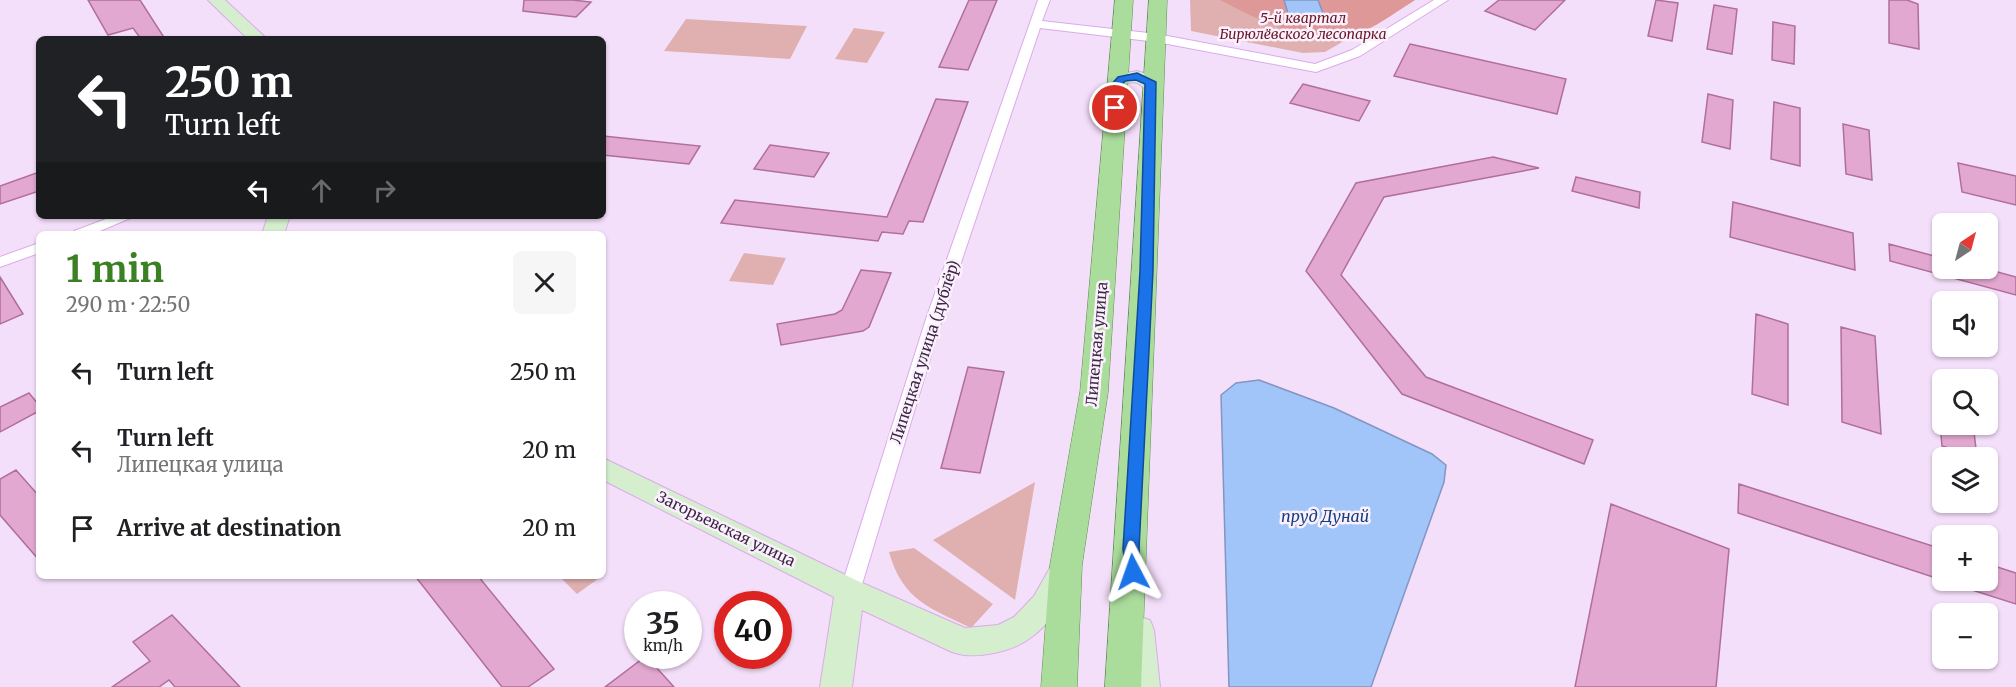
<!DOCTYPE html>
<html lang="en">
<head>
<meta charset="utf-8">
<style>
	:root { --surface:#fff; --page:#f6f6f6; --text:#202124; --muted:#757577; --accent:#3c8024 }
	body { margin:0; font-family:Merriweather,serif; background:var(--page); color:var(--text); height:100vh; display:flex; flex-direction:column; font-size:22px; white-space:nowrap }
	* { box-sizing:border-box; margin:0 }
	p { font-size:20px; color:var(--muted) }
	.icon { flex:none; width:33px; height:33px; fill:none; stroke:currentColor; stroke-width:2; stroke-linecap:round; stroke-linejoin:round }
	.map { position:relative; flex:1; overflow:hidden }
	.sheet { position:absolute; left:36px; top:231px; width:570px; height:348px; display:flex; flex-direction:column; background:var(--surface); border-radius:9px; box-shadow:0 2px 4px #0004 }
	.sheet>* { flex:none }
	.guide { position:absolute; left:36px; top:36px; width:570px; height:183px; border-radius:9px; box-shadow:0 2px 4px #0004; background:#202124; color:#fff; overflow:hidden }
	.needle { width:39px; rotate:36deg }
	.tools { position:absolute; left:1932px; top:213px; display:grid; gap:12px }
	.tools a { display:grid; place-items:center; width:66px; height:66px; border-radius:9px; background:var(--surface); box-shadow:0 2px 4px #0004; font-size:30px }
	.speed { position:absolute; left:624px; top:591px; display:flex; gap:12px; font-size:30px; font-weight:700; text-align:center }
	.speed>* { display:grid; place-content:center; width:78px; height:78px; border-radius:50%; background:var(--surface); box-shadow:0 2px 4px #0004; line-height:1 }
	.speed small { font-size:15px; font-weight:400 }
	.speed .limit { border:9px solid #d22; background:#fff; color:#111 }
	.pin { position:absolute; display:grid; place-items:center; width:51px; height:51px; color:#fff; margin:-26px; border:3px solid #fff; border-radius:50%; box-shadow:0 2px 6px #0007 }
	.me { position:absolute; width:66px; margin:-33px; rotate:356deg; stroke-linejoin:round; filter:drop-shadow(0 0 4px #0008) }
	.turn { display:flex; align-items:center; gap:21px; height:126px; padding:0 30px; font-size:27px }
	.turn .icon { width:78px; height:78px; stroke-width:2.5 }
	.turn b { display:block; font-size:42px; line-height:51px }
	.lanes { display:flex; align-items:center; height:57px; padding:0 30px; background:#0003; justify-content:center; gap:30px; direction:ltr }
	.lanes .off { opacity:.35 }
	.round { display:grid; place-items:center; flex:none; width:63px; height:63px; border-radius:9px; background:var(--page) }
	.overview { display:flex; align-items:center; justify-content:space-between; height:102px; padding:0 30px }
	h1 { font-size:36px; font-weight:700; line-height:45px; color:var(--accent) }
	ul { padding:0; list-style:none }
	li { display:flex; align-items:center; gap:18px; height:78px; padding:0 30px }
	li div { flex:1 }
	li b { display:block; font-size:22px }
	li em { font-style:normal }
	.map>svg:first-child { display:block }
</style>
</head>
<body>
<div class="map">
<svg width="2016" height="687" viewBox="0 0 2016 687">
	<rect width="100%" height="100%" fill="#f4dffa"/>
	<!-- green -->
	<path fill="#e0b0b0" d="M1190 0H1415L1325 52 1303 53 1191 31Z
		M686 19 807 26 790 59 664 51Z
		M854 28 885 32 867 63 835 59Z
		M744 253 786 258 773 285 729 281Z
		M1035 482 1015 600 933 540Z
		M914 548 993 604 971 628C929 607 903 601 889 552Z
		M559 576H602L577 594Z"/>
	<!-- forest -->
	<path fill="#de9898" d="M1220 0H1415C1399 10 1382 23 1364 31 1318 50 1260 21 1220 0Z"/>
	<!-- water -->
	<path fill="#a1c4f9" stroke="#8395c2" stroke-width="1.5" d="M1284 0H1318L1323 13 1313 24H1303L1289 17Z
		M1259 380 1334 408 1432 454 1446 465 1444 482 1371 687H1229L1221 395 1236 383Z"/>
	<!-- building -->
	<path fill="#e2a8d0" stroke="#b06e9c" stroke-width="1.5" d="M88 0H140L165 39H141L133 28 108 35Z
		M524 0H572L591 2 576 17 523 11Z
		M969 0H997L968 70 939 67Z
		M1499 0H1565L1535 30 1485 11Z
		M1656 0 1678 3 1672 41 1648 36Z
		M1889 0H1907L1918 4 1919 49 1889 43Z
		M1714 5 1737 9 1732 54 1707 49Z
		M1773 22 1795 26 1794 64 1772 60Z
		M1410 44 1566 79 1557 114 1394 76Z
		M1303 84 1370 101 1359 121 1290 103Z
		M1708 94 1733 100 1730 149 1702 142Z
		M936 99 968 102 923 222 909 221 903 234 882 232 878 241 721 223 735 200 887 217Z
		M1774 102 1800 108V166L1771 159Z
		M1843 124 1869 130 1872 180 1846 174Z
		M603 136 700 146 689 164 603 155Z
		M770 145 829 153 814 177 754 169Z
		M1493 157 1539 168 1384 197 1341 275 1426 377 1593 440 1584 464 1402 394 1306 271 1356 183Z
		M1958 163 2016 176V205L1962 192Z
		M39 172V191L0 204V186Z
		M1576 177 1640 192 1639 208 1572 191Z
		M1733 202 1853 233 1855 270 1730 237Z
		M1889 244 1942 258V268H1983L2016 277V295L1890 261Z
		M861 270 891 273 869 327 863 331 781 345 777 324 835 314 842 310Z
		M0 277 23 314 0 324Z
		M1756 314 1788 324V405L1752 394Z
		M1841 327 1875 336 1881 434 1842 422Z
		M968 367 1004 372 980 473 941 468Z
		M29 393 39 405V411L0 432V407Z
		M1940 424H1973L1977 457 1942 446Z
		M16 470 39 496V560L0 515V479Z
		M1739 484 1942 549V580L1738 513Z
		M1611 504 1729 549 1716 687H1575Z
		M1988 564 2016 573V604L1953 584 1954 580H1988Z
		M415 576H478L554 669 528 687H502Z
		M172 615 240 687H175L169 680 159 687H112L150 661 133 642Z
		M646 656 674 687H605Z"/>
	<g fill="none" stroke-linecap="round" stroke-linejoin="round">
		<defs>
			<path id="street" d="M1038 0H1050L1042 21 1157 34 1315 64 1352 50 1434 0H1448L1360 56 1316 72 1157 42 1040 28 942 319 860 591 857 597 850 600 843 597 840 591 926 319Z
				M114 216H135L93 234H72L74 231Z
				M39 243V253L0 267V257Z"/>
			<path id="secondary" d="M208 0H225L267 39H248Z
				M1137 71 1154 76 1161 87 1158 91H1146C1140 83 1137 81 1127 83L1123 89 1117 90 1108 85 1115 75Z
				M268 216H290L284 234H262Z
				M603 458 860 582 965 628 998 625 1014 617 1034 596 1051 566 1061 563 1071 566 1076 575C1058 613 1038 645 994 653 979 656 966 657 952 652L862 610 852 687H820L834 597 603 480Z
				M1139 617 1150 620 1154 630 1160 687H1128L1124 630 1128 620Z"/>
			<path id="primary" d="M1115 0H1133L1108 392 1082 565 1077 687H1041L1050 565 1080 392Z
				M1149 0H1167L1141 687H1105Z"/>
		</defs>
		<!-- street casing -->
		<use href="#street" stroke="#dcaaea" stroke-width="2"/>
		<!-- secondary casing -->
		<use href="#secondary" stroke="#dcaaea" stroke-width="2"/>
		<!-- primary casing -->
		<use href="#primary" stroke="#5f8e51" stroke-width="1"/>
		<!-- street -->
		<use href="#street" fill="#fff" fill-rule="evenodd"/>
		<!-- secondary -->
		<use href="#secondary" fill="#d5eecd" fill-rule="evenodd"/>
		<!-- primary -->
		<use href="#primary" fill="#aadc9b" fill-rule="evenodd"/>
	</g>
	<!-- route -->
	<path fill="#1a73e8" stroke="#114b97" stroke-width="1.5" d="M1137 73 1156 82 1153 271 1139 549 1141 572 1139 577H1127L1123 549 1140 271 1145 84 1136 80 1125 81 1122 85 1120 108 1115 112 1110 108 1111 85 1118 77Z"/>
	<g text-anchor="middle" stroke-width="5" stroke-linejoin="round" paint-order="stroke">
		<!-- far-park labels -->
		<g font-size="14" font-style="italic" fill="#691621" stroke="#fbf1fe">
			<text x="1303" y="23">5-й квартал<tspan x="1303" dy="16">Бирюлёвского лесопарка</tspan></text>
		</g>
		<!-- street labels -->
		<g font-size="15" fill="#3c2842" stroke="#fbf1fe">
			<text transform="translate(1097 344) rotate(-85)" y="5">Липецкая улица</text>
			<text transform="translate(925 352) rotate(-72)" y="5">Липецкая улица (дублёр)</text>
			<text transform="translate(726 529) rotate(26)" y="5">Загорьевская улица</text>
		</g>
		<!-- water labels -->
		<g font-size="16" font-style="italic" fill="#16407d" stroke="#fbf1fe">
			<text x="1325" y="522">пруд Дунай</text>
		</g>
	</g>
</svg>
<div class="tools">
<a><svg class="needle" viewBox="-14 -14 28 28"><path d="M0-13l5 13h-10z" fill="#e53935"/><path d="M0 13l5-13h-10z" fill="#757577"/></svg></a>
<a><svg class="icon" aria-label="sound" viewBox="0 0 24 24"><path d="M4 9h4l5-4v14l-5-4H4zM17 9q2 3 0 6"/></svg></a>
<a><svg class="icon" aria-label="search" viewBox="0 0 24 24"><circle cx="10" cy="10" r="6"/><path d="M15 15l6 6"/></svg></a>
<a><svg class="icon" aria-label="layers" viewBox="0 0 24 24"><path d="M12 4l9 5-9 5-9-5zM3 14l9 5 9-5"/></svg></a>
<a>+</a>
<a>−</a>
</div>
<div class="speed"><div>35<small>km/h</small></div><div class="limit">40</div></div>
<div class="pin" style="left:1115px;top:108px;background:#d93025"><svg class="icon" aria-label="arrive" viewBox="0 0 24 24"><path d="M6 21V4h12l-3 4 3 4H6"/></svg></div>
<svg class="me" style="left:1133px;top:572px" viewBox="-20 -20 40 40"><path d="M0-17L14 15 0 8-14 15z" fill="#1a73e8" stroke="#fff" stroke-width="4"/></svg>
<div class="guide">
<div class="turn"><svg class="icon" aria-label="left" viewBox="0 0 24 24"><path d="M17 20v-9H6M10 6l-5 5 5 5"/></svg><div><b>250 m</b>Turn left</div></div>
<div class="lanes"><svg class="icon" aria-label="left" viewBox="0 0 24 24"><path d="M17 20v-9H6M10 6l-5 5 5 5"/></svg><svg class="icon off" aria-label="ahead" viewBox="0 0 24 24"><path d="M12 20V5M6 11l6-6 6 6"/></svg><svg class="icon off" aria-label="right" viewBox="0 0 24 24"><path d="M7 20v-9h11M14 6l5 5-5 5"/></svg></div>
</div>
<section class="sheet">
<div class="overview"><div><h1>1 min</h1><p>290 m · 22:50</p></div><a class="round"><svg class="icon" aria-label="close" viewBox="0 0 24 24"><path d="M6 6l12 12M18 6L6 18"/></svg></a></div>
<ul>
<li><svg class="icon" aria-label="left" viewBox="0 0 24 24"><path d="M17 20v-9H6M10 6l-5 5 5 5"/></svg><div><b>Turn left</b></div><em>250 m</em></li>
<li><svg class="icon" aria-label="left" viewBox="0 0 24 24"><path d="M17 20v-9H6M10 6l-5 5 5 5"/></svg><div><b>Turn left</b><p>Липецкая улица</p></div><em>20 m</em></li>
<li><svg class="icon" aria-label="arrive" viewBox="0 0 24 24"><path d="M6 21V4h12l-3 4 3 4H6"/></svg><div><b>Arrive at destination</b></div><em>20 m</em></li>
</ul>
</section>
</div>
</body>
</html>
